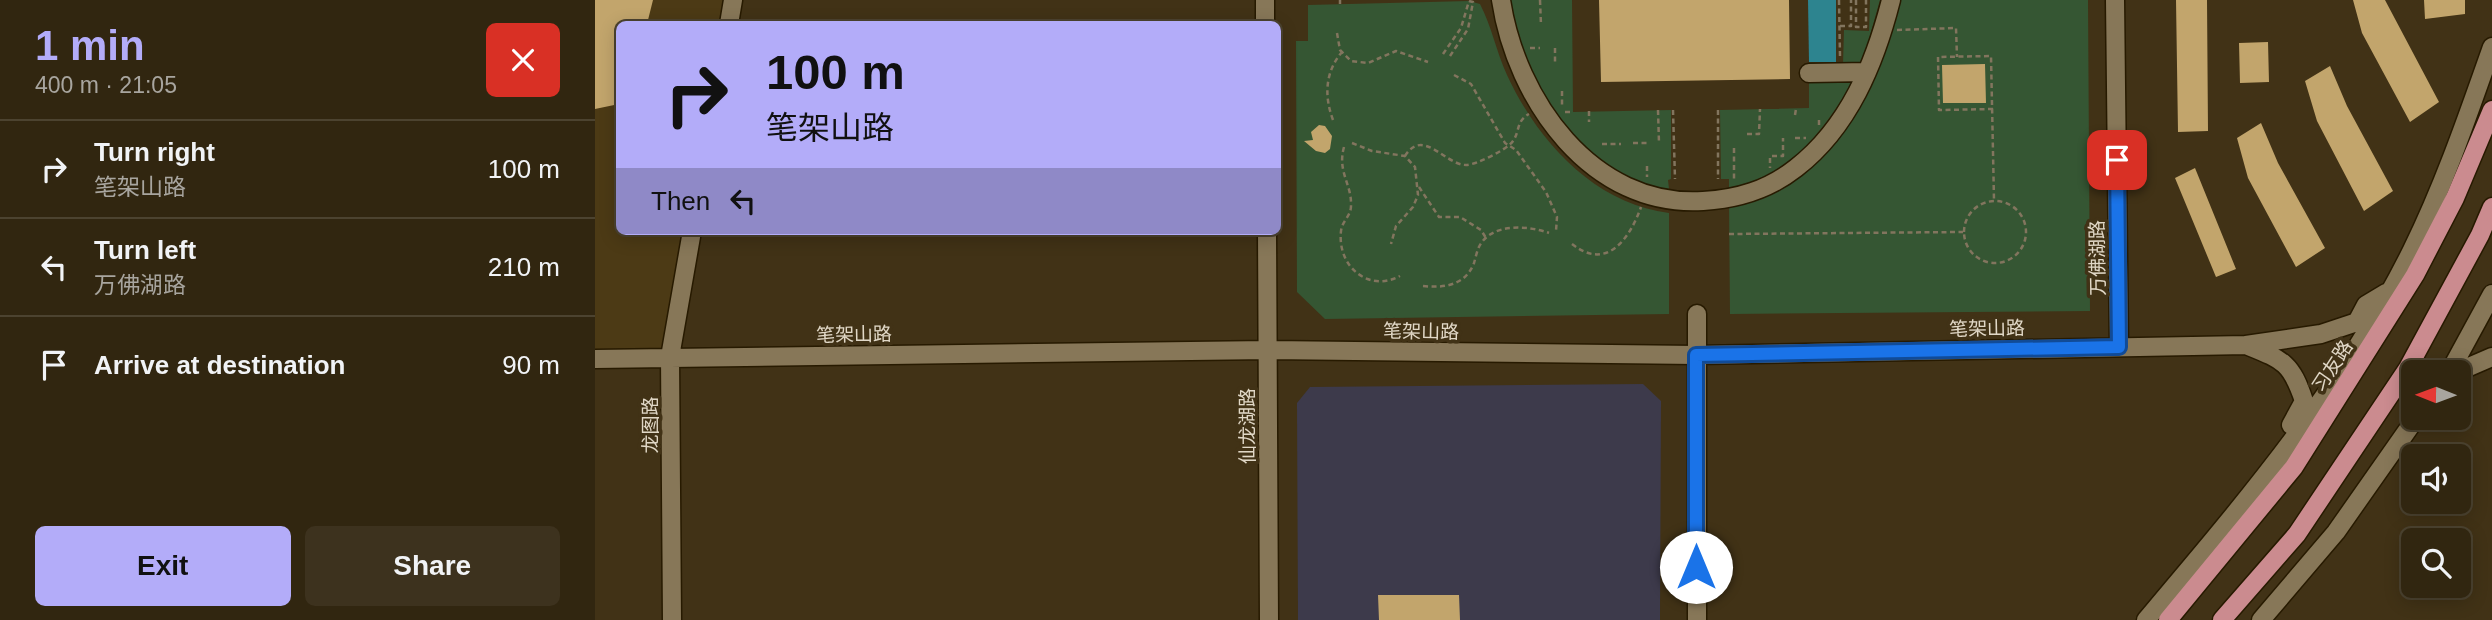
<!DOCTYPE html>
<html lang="en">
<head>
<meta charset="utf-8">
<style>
	:root { --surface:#312610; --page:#3d321e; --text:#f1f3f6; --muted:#a8a59f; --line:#4c4330; --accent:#b3acf9 }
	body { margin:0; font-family:Arial,"Noto Sans SC",sans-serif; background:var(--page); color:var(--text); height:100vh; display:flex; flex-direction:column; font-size:26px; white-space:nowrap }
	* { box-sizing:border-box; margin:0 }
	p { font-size:23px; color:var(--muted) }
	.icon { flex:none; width:38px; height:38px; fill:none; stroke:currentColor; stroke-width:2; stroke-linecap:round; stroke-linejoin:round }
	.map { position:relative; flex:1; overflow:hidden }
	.drawer { display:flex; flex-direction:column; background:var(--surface); width:595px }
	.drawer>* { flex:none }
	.hud { position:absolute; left:21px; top:21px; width:665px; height:214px; border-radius:10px; box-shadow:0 4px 18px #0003,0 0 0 2px var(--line); background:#b3acf9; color:#111; overflow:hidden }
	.needle { width:46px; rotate:271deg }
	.fabs { position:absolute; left:1806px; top:360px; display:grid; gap:14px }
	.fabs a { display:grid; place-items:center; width:70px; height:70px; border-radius:10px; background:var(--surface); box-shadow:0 4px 18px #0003,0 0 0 2px var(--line); font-size:35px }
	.pin { position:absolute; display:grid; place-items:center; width:60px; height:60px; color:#fff; margin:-30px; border-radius:14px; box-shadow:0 4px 10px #0006 }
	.me { position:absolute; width:77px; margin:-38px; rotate:0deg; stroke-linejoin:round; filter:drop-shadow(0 0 5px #0008) }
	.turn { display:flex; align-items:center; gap:24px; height:147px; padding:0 35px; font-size:32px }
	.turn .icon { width:91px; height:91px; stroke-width:2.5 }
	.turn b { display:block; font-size:49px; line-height:60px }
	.then { display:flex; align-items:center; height:66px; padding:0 35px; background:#0003; gap:14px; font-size:26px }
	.round { display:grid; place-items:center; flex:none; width:74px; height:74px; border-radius:10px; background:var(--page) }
	.head { display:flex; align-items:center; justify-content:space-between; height:119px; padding:0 35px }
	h1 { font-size:42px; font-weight:700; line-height:52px; color:var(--accent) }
	.action { display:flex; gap:14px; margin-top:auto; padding:14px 35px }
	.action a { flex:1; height:80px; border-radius:10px; background:var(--accent); color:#111; font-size:28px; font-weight:700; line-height:80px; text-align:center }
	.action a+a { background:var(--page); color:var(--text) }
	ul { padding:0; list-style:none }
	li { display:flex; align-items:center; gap:21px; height:98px; padding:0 35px; border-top:2px solid var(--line) }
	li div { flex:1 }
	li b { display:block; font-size:26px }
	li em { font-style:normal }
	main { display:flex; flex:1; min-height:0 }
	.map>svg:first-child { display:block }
</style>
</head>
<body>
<main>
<section class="drawer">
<div class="head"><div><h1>1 min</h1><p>400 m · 21:05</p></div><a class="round" style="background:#d93025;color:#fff"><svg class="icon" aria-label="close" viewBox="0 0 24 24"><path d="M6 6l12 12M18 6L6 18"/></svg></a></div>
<ul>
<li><svg class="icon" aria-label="right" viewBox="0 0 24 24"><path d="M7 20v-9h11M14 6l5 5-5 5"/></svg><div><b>Turn right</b><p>笔架山路</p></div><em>100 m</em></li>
<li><svg class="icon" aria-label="left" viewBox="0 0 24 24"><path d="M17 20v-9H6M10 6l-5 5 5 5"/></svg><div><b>Turn left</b><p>万佛湖路</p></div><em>210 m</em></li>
<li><svg class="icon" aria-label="arrive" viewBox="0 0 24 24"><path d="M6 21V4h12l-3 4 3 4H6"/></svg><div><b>Arrive at destination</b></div><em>90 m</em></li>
</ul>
<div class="action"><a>Exit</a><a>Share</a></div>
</section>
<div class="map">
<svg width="1897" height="620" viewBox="0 0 1897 620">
	<rect width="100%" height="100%" fill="#413216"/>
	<!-- built -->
	<path fill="#4c3a15" d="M0 0H138L134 24H24V231H97L75 357 0 359Z"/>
	<!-- education -->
	<path fill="#3d3a4b" d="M1048 384 1066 401 1065 620H703L702 403 715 387Z"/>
	<!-- green -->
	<path fill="#355633" d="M915 0H977L978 112 1076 110V179L1073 180 1074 189C982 180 930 80 915 0Z
		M1275 0H1285L1267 64H1248L1249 30 1274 31Z
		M1296 0H1493L1495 311 1135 314 1134 200 1180 183 1253 110Z
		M874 1 885 4C897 27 901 51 912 75 942 140 999 204 1074 213V314L730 319 702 292 701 41H713V5Z
		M1258 81C1230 129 1193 180 1134 188V179H1126L1125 110 1214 108V82Z"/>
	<!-- water -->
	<path fill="#2d848f" d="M1213 0H1241V62H1214Z"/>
	<!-- building -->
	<path fill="#c2a56c" d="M0 0H58L52 24H24V104L0 109Z
		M1004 0H1194L1195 79 1006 82Z
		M1581 0H1612L1613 131 1583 132Z
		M1758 0H1790L1844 102 1815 122 1767 33Z
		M1829 0H1870V14L1830 19Z
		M1673 42 1674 82 1645 83 1644 43Z
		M1390 64 1391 103H1348L1347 65Z
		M1735 66 1752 106 1798 191 1769 211 1722 121 1710 81Z
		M1666 123 1683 163 1730 248 1701 267 1653 178 1642 138Z
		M724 125 730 126 737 136 735 149 730 153 721 151 709 141 718 140 716 132Z
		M1600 168 1641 269 1621 277 1580 178Z
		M783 595H864L865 620H784Z"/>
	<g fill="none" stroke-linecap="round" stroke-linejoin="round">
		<defs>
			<path id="minor" d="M670 0V24
				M906 0C921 100 997 208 1108 201 1143 199 1173 190 1201 168 1254 127 1280 63 1296 0
				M1520 0 1524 347
				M134 24 138 0
				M1214 73 1272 72
				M672 231 674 620
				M0 359 673 350 1101 355 1651 345
				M1854 373 1897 294
				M1860 373 1897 357
				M1696 425 1709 401C1696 362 1688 360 1651 345L1726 334 1762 322 1771 305 1791 293
				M77 620 75 357 97 231
				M1102 620V314
				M1551 620C1649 504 1750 386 1817 250 1849 185 1873 115 1897 47
				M1666 620 1741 532 1821 418"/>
			<path id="major" d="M1573 620 1699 467 1820 275 1860 198 1897 110
				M1627 620 1702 534 1813 368 1885 235 1897 207"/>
		</defs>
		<!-- minor casing -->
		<use href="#minor" stroke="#271a00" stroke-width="21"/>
		<!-- major casing -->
		<use href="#major" stroke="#271a00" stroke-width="21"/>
		<!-- path -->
		<path stroke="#82755e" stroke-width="2.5" stroke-dasharray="5 3.5" stroke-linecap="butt" d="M945 0 946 25
			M1244 0 1245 56
			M1261 0V27H1271V0
			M745 4V0
			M1245 26H1256V0
			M1302 30 1361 28 1362 57
			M742 33 745 50 756 61 773 63 801 51 833 62
			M935 48H945
			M960 48V64
			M848 54 866 28 874 1
			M855 56 873 29 878 2 874 1
			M859 75 876 84 910 143 921 150 951 192 962 217 961 231
			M967 91V108
			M1398 109 1344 110 1343 57 1396 56 1399 200
			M1063 110 1064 143
			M1078 110 1080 179
			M1123 110V179
			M994 111V122
			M970 112H978
			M1200 115 1201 109
			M738 120C729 96 730 72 747 52
			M1224 125V117
			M1152 134H1164L1165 109
			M1200 138H1211
			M757 143 777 151 810 156 820 167 823 195 818 207 801 226 796 244
			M1038 143H1052
			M1007 144H1026
			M749 147C742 172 757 184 756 206 756 216 747 221 746 231 742 266 773 293 805 276
			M1139 148V180
			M810 156C828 127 850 165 871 165 881 165 913 149 918 141 925 131 921 121 934 114
			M1177 156H1188V138
			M1175 158V168
			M1052 166V177
			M824 187 844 217H865L886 230 891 238
			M1369 232a31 31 0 1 1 62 0a31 31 0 1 1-62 0Z
			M1134 234 1368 232
			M977 244C1012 272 1035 238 1046 207
			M828 286C849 288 870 286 879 263 881 257 882 248 887 242 901 223 935 226 954 233"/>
		<!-- minor -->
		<use href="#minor" stroke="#877758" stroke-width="18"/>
		<!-- major -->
		<use href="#major" stroke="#cb8b8f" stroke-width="18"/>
	</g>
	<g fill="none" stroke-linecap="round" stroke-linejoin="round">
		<defs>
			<path id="route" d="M1101 567V355L1524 347 1522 160"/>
		</defs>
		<!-- route casing -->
		<use href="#route" stroke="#114b97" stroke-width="18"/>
		<!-- route -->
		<use href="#route" stroke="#1a73e8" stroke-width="12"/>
	</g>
	<g text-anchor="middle" stroke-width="7" stroke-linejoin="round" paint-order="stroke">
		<!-- street labels -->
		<g font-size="19" fill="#e1d8c7" stroke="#413216">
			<text transform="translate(1502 258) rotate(-91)" y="7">万佛湖路</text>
			<text transform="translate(1392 328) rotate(-1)" y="7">笔架山路</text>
			<text transform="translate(826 331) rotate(1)" y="7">笔架山路</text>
			<text transform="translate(259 334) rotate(-1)" y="7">笔架山路</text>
			<text transform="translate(1737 366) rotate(-57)" y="7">习友路</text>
			<text transform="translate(55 425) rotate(-90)" y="7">龙图路</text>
			<text transform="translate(652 426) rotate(-90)" y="7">仙龙湖路</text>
		</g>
	</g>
</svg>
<div class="fabs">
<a><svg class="needle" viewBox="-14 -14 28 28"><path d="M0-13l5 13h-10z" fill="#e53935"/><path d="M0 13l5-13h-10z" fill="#a8a59f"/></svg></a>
<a><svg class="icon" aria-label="sound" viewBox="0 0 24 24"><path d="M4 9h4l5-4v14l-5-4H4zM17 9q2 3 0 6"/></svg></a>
<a><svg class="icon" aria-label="search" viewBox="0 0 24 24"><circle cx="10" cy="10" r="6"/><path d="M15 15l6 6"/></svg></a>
</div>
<div class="pin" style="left:1522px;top:160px;background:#d93025"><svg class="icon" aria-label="arrive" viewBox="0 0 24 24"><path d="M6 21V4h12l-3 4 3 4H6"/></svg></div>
<svg class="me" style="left:1101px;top:567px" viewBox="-20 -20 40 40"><circle r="19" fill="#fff"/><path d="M0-13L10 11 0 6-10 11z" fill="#1a73e8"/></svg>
<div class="hud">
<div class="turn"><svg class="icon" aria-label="right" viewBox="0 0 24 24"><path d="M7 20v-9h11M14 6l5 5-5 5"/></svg><div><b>100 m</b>笔架山路</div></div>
<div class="then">Then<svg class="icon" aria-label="left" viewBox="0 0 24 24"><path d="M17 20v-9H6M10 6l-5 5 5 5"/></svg></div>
</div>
</div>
</main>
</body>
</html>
